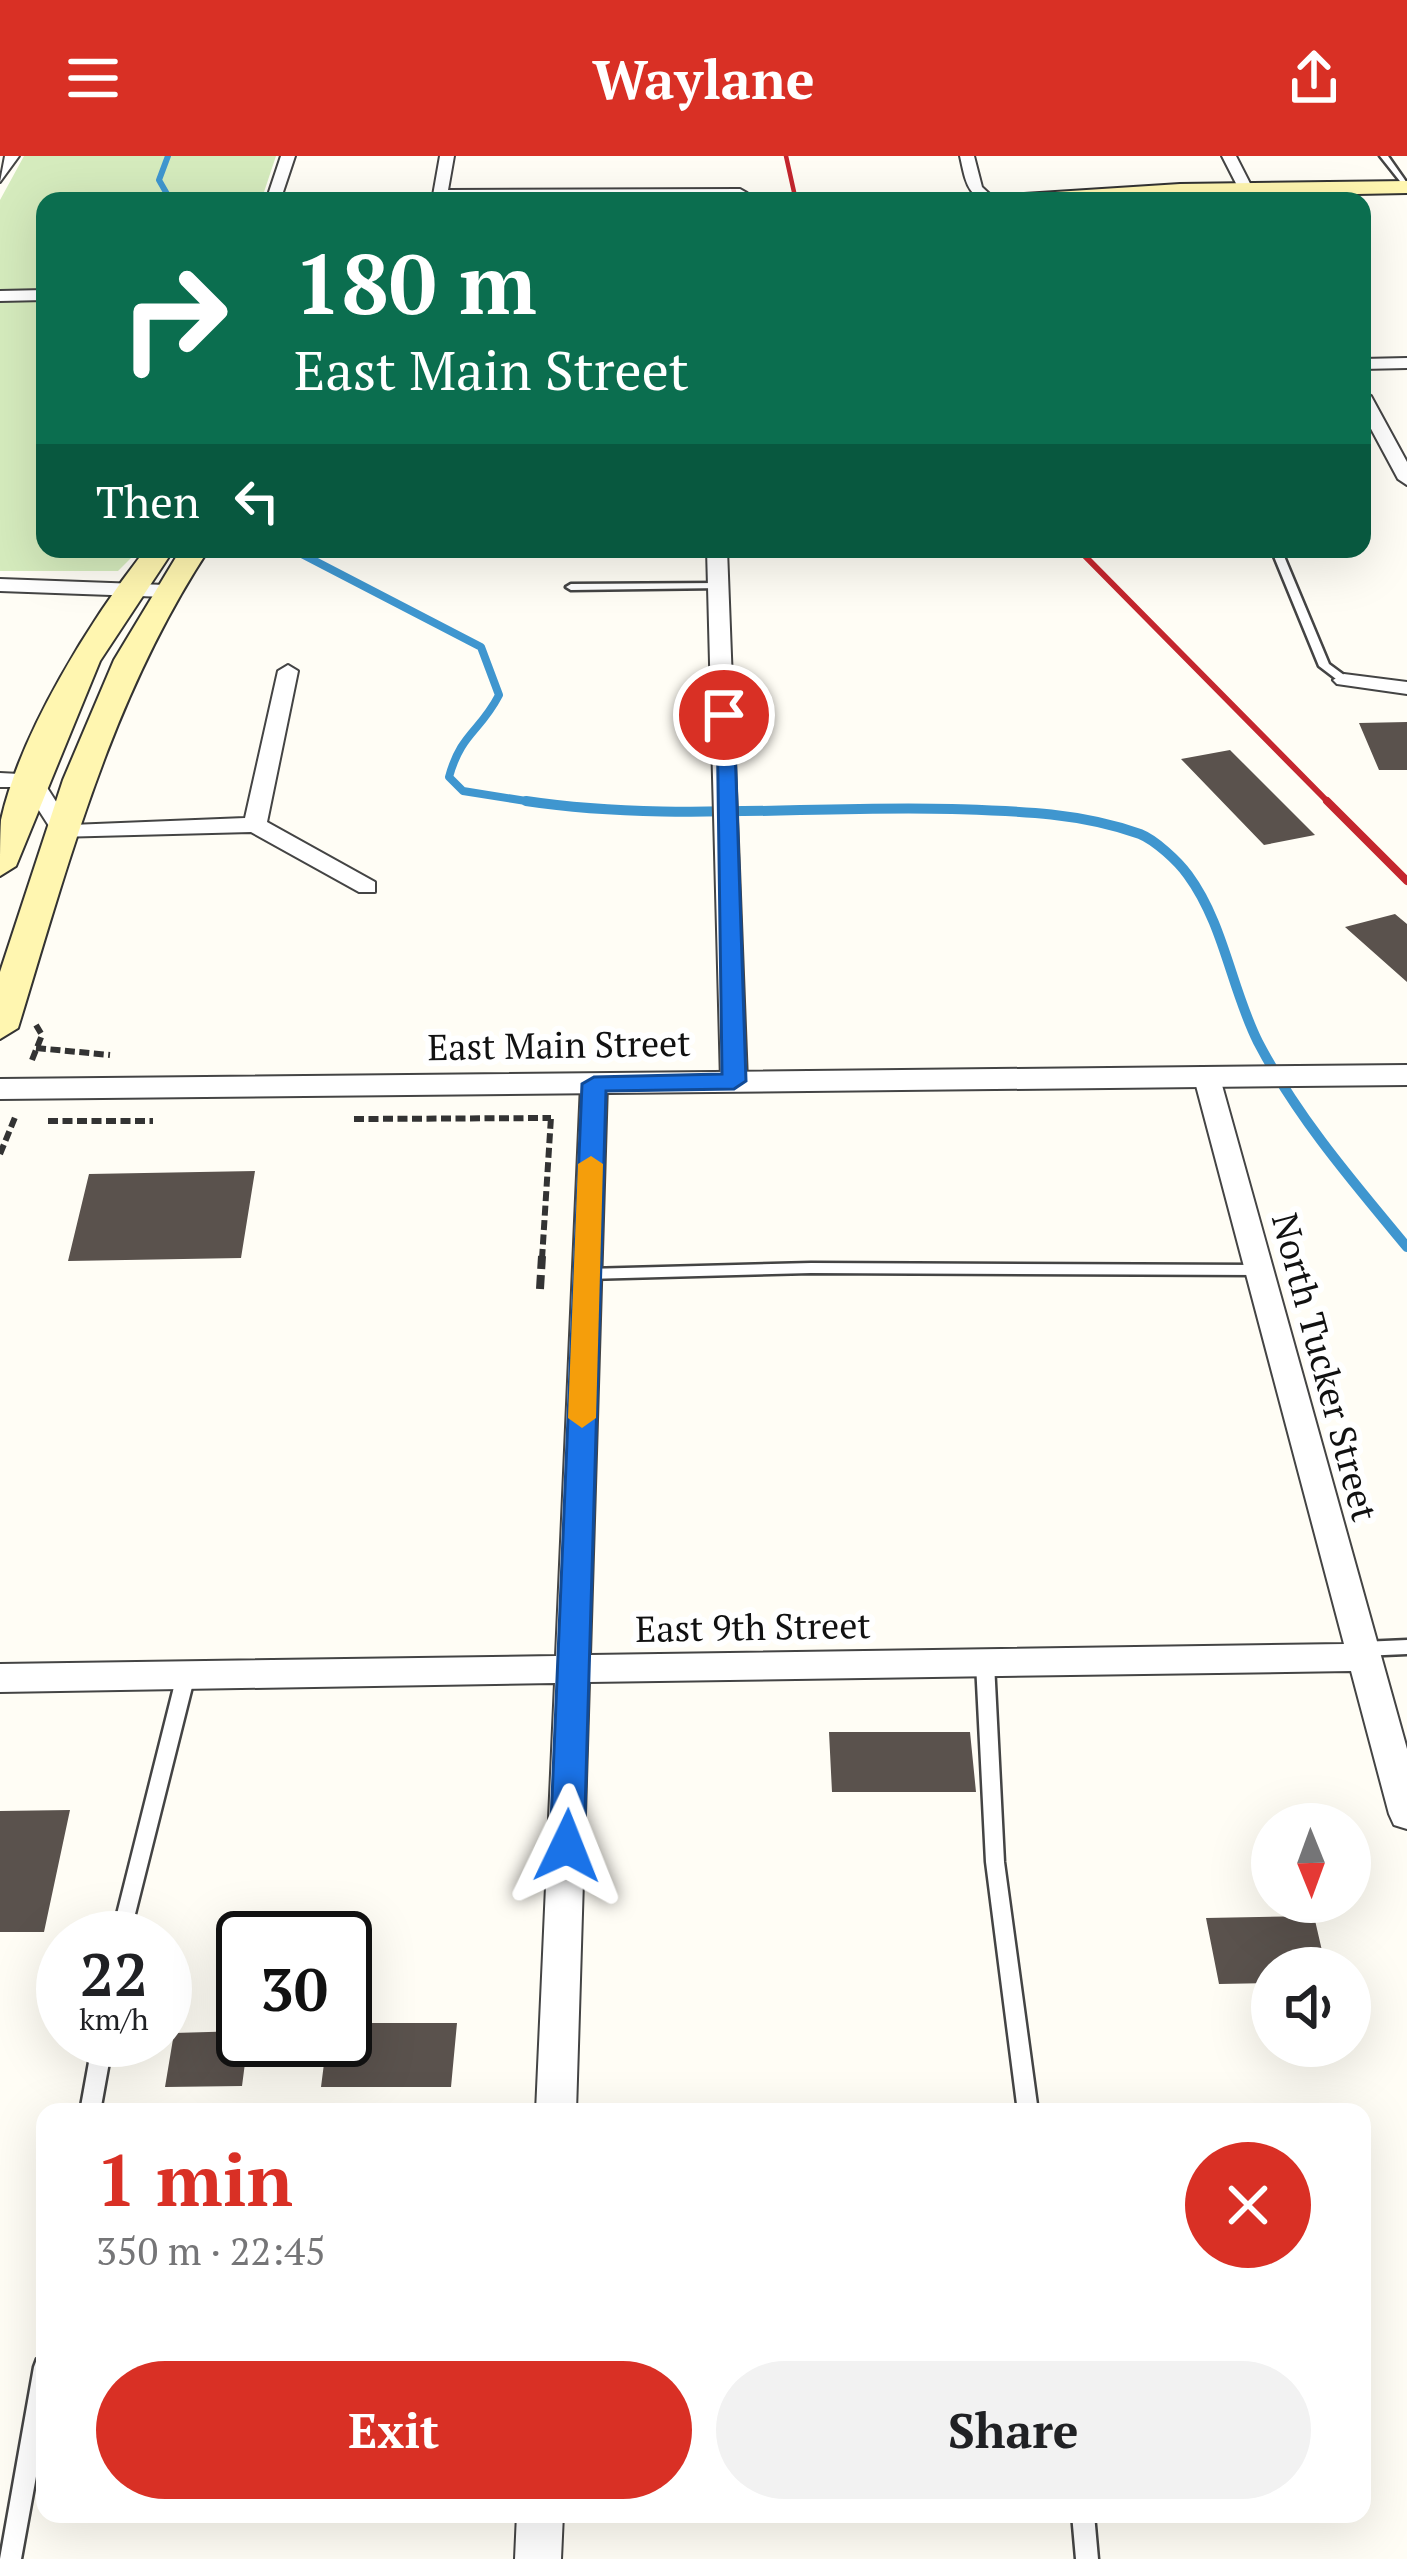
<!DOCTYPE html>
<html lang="en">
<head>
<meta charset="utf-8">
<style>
	:root { --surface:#fff; --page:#f2f2f2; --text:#202124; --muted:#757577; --accent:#d93025 }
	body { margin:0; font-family:"PT Serif",serif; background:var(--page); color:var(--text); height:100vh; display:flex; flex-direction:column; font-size:45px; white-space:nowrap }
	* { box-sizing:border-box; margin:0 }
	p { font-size:39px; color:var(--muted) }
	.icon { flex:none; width:66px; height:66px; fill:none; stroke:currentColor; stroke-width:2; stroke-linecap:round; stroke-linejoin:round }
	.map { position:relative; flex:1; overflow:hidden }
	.drawer { position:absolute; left:36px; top:1947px; width:1335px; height:420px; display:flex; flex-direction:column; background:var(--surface); border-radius:24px; box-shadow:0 12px 48px #0002 }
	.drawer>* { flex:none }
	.guide { position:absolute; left:36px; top:36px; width:1335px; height:366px; border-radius:24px; box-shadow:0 12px 48px #0002; background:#0b6e4f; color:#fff; overflow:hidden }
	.needle { width:78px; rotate:179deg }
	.controls { position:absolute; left:1251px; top:1647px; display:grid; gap:24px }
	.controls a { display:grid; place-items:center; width:120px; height:120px; border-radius:50%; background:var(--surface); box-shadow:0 12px 48px #0002; font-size:60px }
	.speed { position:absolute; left:36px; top:1755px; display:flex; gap:24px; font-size:60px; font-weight:700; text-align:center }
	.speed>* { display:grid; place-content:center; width:156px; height:156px; border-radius:50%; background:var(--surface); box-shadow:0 12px 48px #0002; line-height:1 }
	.speed small { font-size:30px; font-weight:400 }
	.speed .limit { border:6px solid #111; border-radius:18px; background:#fff; color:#111 }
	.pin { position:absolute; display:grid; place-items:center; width:102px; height:102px; color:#fff; margin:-51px; border:6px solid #fff; border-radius:50%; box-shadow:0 3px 12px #0007 }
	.me { position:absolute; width:132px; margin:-66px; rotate:2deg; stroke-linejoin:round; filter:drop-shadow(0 0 9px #0008) }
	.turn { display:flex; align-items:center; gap:42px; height:252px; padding:0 60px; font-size:54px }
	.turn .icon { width:156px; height:156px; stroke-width:2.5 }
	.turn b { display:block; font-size:84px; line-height:102px }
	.then { display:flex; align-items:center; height:114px; padding:0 60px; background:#0003; gap:24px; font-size:45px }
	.round { display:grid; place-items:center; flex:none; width:126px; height:126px; border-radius:63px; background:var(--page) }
	.summary { display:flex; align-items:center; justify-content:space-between; height:204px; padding:0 60px }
	h1 { font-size:72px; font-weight:600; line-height:90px; color:var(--accent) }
	.cta { display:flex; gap:24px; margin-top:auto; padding:24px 60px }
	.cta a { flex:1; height:138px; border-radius:72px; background:var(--accent); color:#fff; font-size:48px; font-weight:600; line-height:138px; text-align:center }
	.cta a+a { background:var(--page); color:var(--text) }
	header { display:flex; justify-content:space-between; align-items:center; height:156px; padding:0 60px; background:var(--accent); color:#fff; font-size:54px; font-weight:600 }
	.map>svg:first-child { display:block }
</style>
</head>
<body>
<header><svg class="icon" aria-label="menu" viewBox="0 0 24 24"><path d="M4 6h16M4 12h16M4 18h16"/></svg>Waylane<svg class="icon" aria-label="share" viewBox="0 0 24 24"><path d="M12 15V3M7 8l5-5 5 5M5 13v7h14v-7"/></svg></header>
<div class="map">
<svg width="1407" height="2403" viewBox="0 0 1407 2403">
	<rect width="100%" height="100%" fill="#fffdf5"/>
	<!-- green -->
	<path fill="#d5ebbd" d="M24 0H276L261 45H45V135H0V44Z
		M45 145V393H140L118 415H0V146Z"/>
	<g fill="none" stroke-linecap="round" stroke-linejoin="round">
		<!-- stream-far2 -->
		<path stroke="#3f96cf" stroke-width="6" d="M168 0 159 24 171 45"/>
		<!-- stream-far1 -->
		<path stroke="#3f96cf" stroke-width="8" d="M292 393 481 491 499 539C480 576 461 577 449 621L463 635 545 648"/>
		<!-- stream -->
		<path stroke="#3f96cf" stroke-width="10" d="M526 645C665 666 811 649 952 653 1015 655 1079 656 1140 678 1155 684 1178 705 1188 719 1224 768 1231 832 1258 886 1297 961 1353 1026 1407 1091"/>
	</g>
	<!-- building -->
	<path fill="#5a524d" d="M1407 566V614H1379L1359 567Z
		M1230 594 1315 679 1264 689 1181 603Z
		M1395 758 1407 768V826L1345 771Z
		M255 1015 241 1102 68 1105 89 1018Z
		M829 1576H970L976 1636H832Z
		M70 1654 44 1776H0V1655Z
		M1314 1760 1326 1812H1272V1827L1219 1828 1206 1762Z
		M345 1867H457L451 1931H321L327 1884H345Z
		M243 1875V1884H248L242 1930 165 1931 174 1877Z"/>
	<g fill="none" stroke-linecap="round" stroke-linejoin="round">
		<defs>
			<path id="service" d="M1380 0H1388L1407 27V34Z
				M1271 393H1281L1329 508 1348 522V526H1340L1319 510Z
				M719 427 723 428V432L571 434 566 431 571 428Z
				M811 1107 1259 1109 1266 1114 1259 1119 811 1117 587 1123 580 1118 587 1113Z
				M1407 1484V1498L1362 1500 1356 1498 1354 1493 1356 1488 1362 1486Z
				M985 1500 991 1502 994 1507 1004 1706 1038 1956H1018L986 1706 976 1507 979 1502Z
				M186 1512 192 1514 195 1519 129 1782H111L177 1519 180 1514Z
				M93 1884H113L100 1956H80Z
				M45 2200V2271L21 2403H0L34 2211 37 2203Z
				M1072 2358H1094L1098 2403H1076Z"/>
			<path id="minor" d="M5 0H19L0 26Z
				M281 0H295L280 45H266Z
				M440 0H454L448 34 740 33 747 37 740 41 432 45Z
				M960 0H974L982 31 997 45C967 45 966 26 960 0Z
				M1222 0H1236L1259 45H1245Z
				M45 134V144L0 145V135Z
				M1407 202V212L1362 213V203Z
				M1362 235 1371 240 1407 306V329L1398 323 1362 256Z
				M707 393H727L747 925 734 933 721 925Z
				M0 423 166 429 176 435 166 441 0 435Z
				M288 509 298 515 267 666 375 726V736H359L251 676 56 681 24 631H0V617L39 619 71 669 245 662 278 515Z
				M1344 518 1407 526V538L1337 528 1333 524Z
				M1207 914 1220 922 1407 1593V1673L1394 1669 1389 1658 1351 1515 589 1526 576 1956H536L555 1527 0 1536V1508L556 1500 581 928 594 920 607 928 590 1499 1344 1488 1194 922Z
				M517 2358H563L561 2403H515Z"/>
			<path id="tertiary" d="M1407 909V929L0 943V923Z"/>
			<path id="secondary" d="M1407 25V37L999 45 1009 39 1180 28Z
				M146 393H174L100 505 16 710 0 720C0 702 0 681 1 664 20 577 91 463 146 393Z
				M181 393H209C112 540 69 705 18 872L0 883V816L63 624 114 504Z"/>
		</defs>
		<!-- service casing -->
		<use href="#service" stroke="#444" stroke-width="5"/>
		<!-- minor casing -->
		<use href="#minor" stroke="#444" stroke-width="4"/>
		<!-- tertiary casing -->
		<use href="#tertiary" stroke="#444" stroke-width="4"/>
		<!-- secondary casing -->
		<use href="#secondary" stroke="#333" stroke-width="4"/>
		<!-- path-far1 -->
		<path stroke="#333" stroke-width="6" stroke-dasharray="10 4.5" stroke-linecap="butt" d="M36 892 110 899
			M32 904 42 879 36 869
			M354 963 551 962
			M48 965H153
			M0 998 16 959
			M542 1103 551 961"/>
		<!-- path -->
		<path stroke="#333" stroke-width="8" stroke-dasharray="14 6" stroke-linecap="butt" d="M540 1133 542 1100"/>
		<!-- service -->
		<use href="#service" fill="#fff" fill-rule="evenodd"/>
		<!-- minor -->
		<use href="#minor" fill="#fff" fill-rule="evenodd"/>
		<!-- tertiary -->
		<use href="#tertiary" fill="#fff" fill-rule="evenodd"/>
		<!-- secondary -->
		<use href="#secondary" fill="#fff6b0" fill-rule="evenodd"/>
		<!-- rail-far2 -->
		<path stroke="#c4262e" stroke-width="4.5" d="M786 0 796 45"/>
		<!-- rail-far1 -->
		<path stroke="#c4262e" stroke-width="6" d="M1078 393 1330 648"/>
		<!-- rail -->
		<path stroke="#c4262e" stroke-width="8" d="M1327 645 1407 725"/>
	</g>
	<!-- route -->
	<path fill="#1a73e8" stroke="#114b97" stroke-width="3" d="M717 555 734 559 746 925 734 933 606 935 584 1690 579 1700H555L550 1690 582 928 594 921 722 918Z"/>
	<!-- slow -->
	<path fill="#f59e0b" d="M591 1000 603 1008 596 1262 582 1272 568 1262 578 1008Z"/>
	<g text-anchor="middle" stroke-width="12" stroke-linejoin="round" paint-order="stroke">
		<!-- street labels -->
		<g font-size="36" fill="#111" stroke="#fff">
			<text transform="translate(559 889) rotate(-1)" y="13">East Main Street</text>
			<text transform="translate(1325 1211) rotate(75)" y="13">North Tucker Street</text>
			<text transform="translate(753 1471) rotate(-1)" y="13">East 9th Street</text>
		</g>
	</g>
</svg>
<div class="controls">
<a><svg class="needle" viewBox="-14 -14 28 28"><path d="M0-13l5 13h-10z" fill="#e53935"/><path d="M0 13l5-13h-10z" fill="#757577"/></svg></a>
<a><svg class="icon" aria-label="sound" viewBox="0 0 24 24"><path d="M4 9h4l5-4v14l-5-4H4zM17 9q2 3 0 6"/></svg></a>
</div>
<div class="speed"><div>22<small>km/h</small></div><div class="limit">30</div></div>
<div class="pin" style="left:724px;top:559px;background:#d93025"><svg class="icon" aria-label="arrive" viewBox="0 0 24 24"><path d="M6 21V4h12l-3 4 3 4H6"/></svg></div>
<svg class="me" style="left:567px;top:1690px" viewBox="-20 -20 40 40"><path d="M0-17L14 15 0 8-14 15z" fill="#1a73e8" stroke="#fff" stroke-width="4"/></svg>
<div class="guide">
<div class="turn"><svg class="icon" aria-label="right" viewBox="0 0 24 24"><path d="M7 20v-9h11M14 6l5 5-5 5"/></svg><div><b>180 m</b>East Main Street</div></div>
<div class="then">Then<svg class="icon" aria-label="left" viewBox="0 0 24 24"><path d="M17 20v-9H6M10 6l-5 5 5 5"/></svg></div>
</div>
<section class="drawer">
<div class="summary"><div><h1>1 min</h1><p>350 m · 22:45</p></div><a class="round" style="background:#d93025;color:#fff"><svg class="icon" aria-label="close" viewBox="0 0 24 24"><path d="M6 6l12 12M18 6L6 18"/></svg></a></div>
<div class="cta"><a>Exit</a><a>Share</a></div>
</section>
</div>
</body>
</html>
